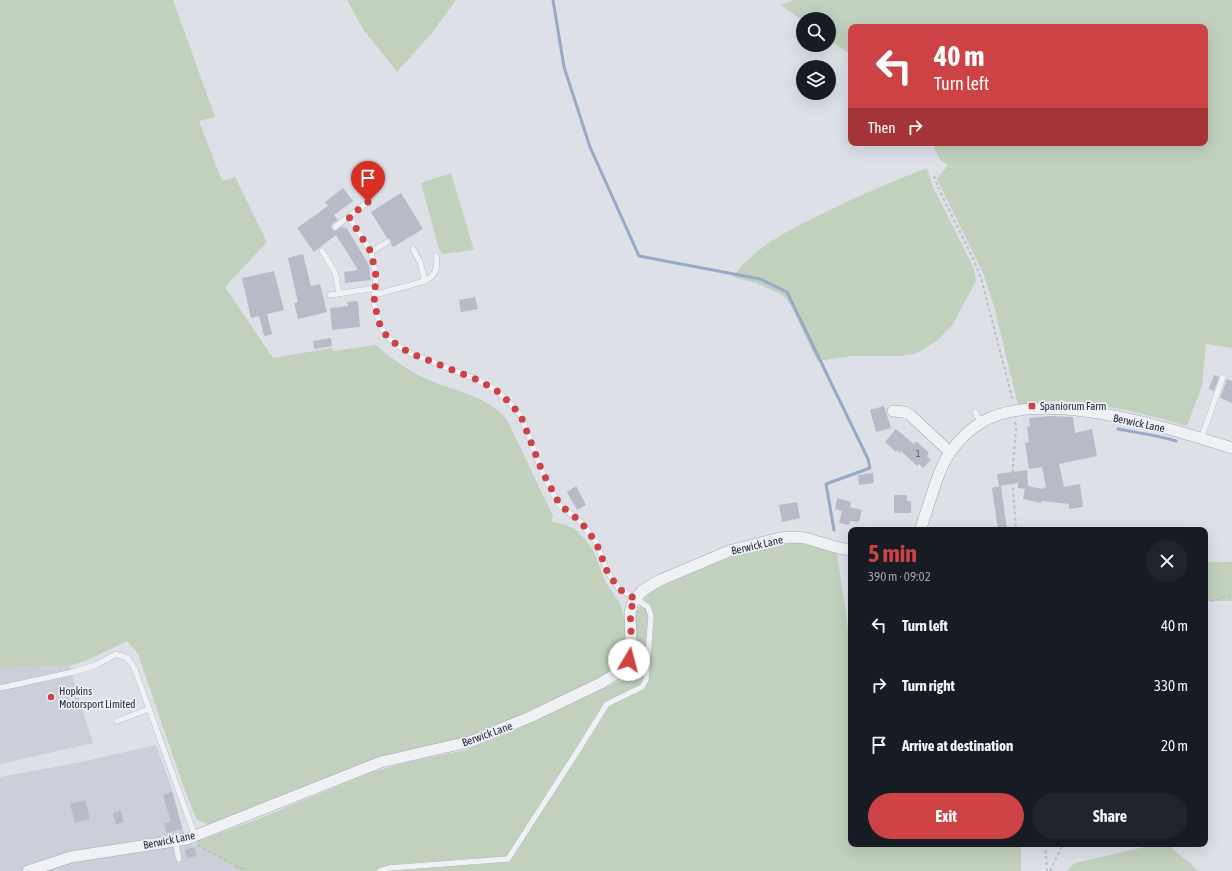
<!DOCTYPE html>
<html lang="en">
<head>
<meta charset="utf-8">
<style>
	:root { --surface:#171b24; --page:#20242c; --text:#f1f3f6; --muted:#9ea1a6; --accent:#cd4245 }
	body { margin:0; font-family:"Asap Condensed",sans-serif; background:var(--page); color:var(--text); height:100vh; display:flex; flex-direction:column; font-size:15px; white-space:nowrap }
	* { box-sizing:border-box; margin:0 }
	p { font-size:13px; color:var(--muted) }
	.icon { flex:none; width:22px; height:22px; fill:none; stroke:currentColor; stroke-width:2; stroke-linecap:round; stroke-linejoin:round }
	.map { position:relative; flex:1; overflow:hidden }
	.drawer { position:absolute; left:848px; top:527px; width:360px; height:320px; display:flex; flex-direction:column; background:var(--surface); border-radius:8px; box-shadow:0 4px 16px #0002 }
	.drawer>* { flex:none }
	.top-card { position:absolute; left:848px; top:24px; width:360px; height:122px; border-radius:8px; box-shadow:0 4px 16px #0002; background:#cd4245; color:#fff; overflow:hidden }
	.buttons { position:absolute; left:796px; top:12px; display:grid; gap:8px }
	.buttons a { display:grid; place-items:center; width:40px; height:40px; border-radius:50%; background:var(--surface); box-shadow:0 4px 16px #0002; font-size:20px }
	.pin { position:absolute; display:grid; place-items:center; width:34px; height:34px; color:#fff; margin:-41px -17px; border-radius:50% 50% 50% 0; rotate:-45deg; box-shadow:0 0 4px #0007 }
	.pin .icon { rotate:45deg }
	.me { position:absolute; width:44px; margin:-22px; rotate:8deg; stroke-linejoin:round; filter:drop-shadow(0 0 3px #0008) }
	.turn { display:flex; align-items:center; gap:14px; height:84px; padding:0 20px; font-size:18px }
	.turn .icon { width:52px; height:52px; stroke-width:2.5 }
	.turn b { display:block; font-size:28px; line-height:34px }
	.then { display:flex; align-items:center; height:38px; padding:0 20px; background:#0003; gap:8px; font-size:15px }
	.round { display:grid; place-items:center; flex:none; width:42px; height:42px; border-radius:21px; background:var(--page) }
	.overview { display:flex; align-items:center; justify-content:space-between; height:68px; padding:0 20px }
	h1 { font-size:24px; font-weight:700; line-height:30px; color:var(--accent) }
	.primary-button { display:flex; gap:8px; margin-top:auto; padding:8px 20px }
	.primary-button a { flex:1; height:46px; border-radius:24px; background:var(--accent); color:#fff; font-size:16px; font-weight:700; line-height:46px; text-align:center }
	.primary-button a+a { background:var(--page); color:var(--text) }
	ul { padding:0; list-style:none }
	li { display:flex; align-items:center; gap:12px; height:60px; padding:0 20px }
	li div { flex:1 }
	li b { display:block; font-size:15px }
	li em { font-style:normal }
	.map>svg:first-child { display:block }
</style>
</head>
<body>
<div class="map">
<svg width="1232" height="871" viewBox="0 0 1232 871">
	<rect width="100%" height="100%" fill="#dde0e7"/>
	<!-- built -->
	<path fill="#cbcfd9" d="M69 666 93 743 0 764V668Z
		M156 745 173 792 186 840 242 871H0V777L81 762Z"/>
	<!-- green -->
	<path fill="#c1d1be" d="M0 0H173L215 117 199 121 222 181 235 177 267 242 225 287 273 358 332 348 333 351 376 345C389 357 406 369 422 377 449 390 488 395 507 420L553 516 552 522 566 525 575 529 585 539 594 552 605 581 620 604 625 619 626 647 621 663 609 676 471 737 210 825 197 820 184 788 138 654 127 641 90 659 69 666 0 668Z
		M347 0H456L431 34 397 72 363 29Z
		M793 0H1232V348L1206 344 1202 386 1187 426C1143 413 1097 402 1052 401 1041 401 1029 404 1018 405L994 306 983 273 937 179 948 165 940 160 932 143H1205V27H851V55L829 39V19H803V21L781 5Z
		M927 168 933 187 974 269 976 281 953 324 938 340 921 351 914 354 899 356H853L817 361 790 304 784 296 772 290 756 283 733 277C756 245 793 228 828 211 860 195 893 181 927 168Z
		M451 173 474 250 442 254 439 249 421 183Z
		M798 542 814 545 837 554 846 613 851 658V844H1021V871H242L195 845 197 841 256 820 372 772 413 761 466 750 509 733 634 674 639 661 636 624V612L649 592 720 561 767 546Z
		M1205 562H1232V601H1205Z
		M1157 844H1167L1199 871H1066L1075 863Z"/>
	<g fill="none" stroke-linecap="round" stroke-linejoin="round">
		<!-- stream -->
		<path stroke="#98a9c7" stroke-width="3" d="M553 0 564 67 590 147 639 256 760 279 787 292 868 459 870 468 826 484 834 530
			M1118 429C1137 433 1157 435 1176 441"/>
	</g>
	<!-- building -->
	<path fill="#b8bbc7" d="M343 188 353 201 334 215 338 220 332 224 331 228 335 231 343 226 344 229 346 227 369 265 371 280 345 283 344 272 358 270 336 235 314 252 297 228 328 206 325 202Z
		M401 193 423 229 393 247 391 244V240L387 238 371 212Z
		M303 254 311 286 320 284 327 312 298 319 294 303 298 302 288 258Z
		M274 271 284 310 267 314 272 334 264 336 259 316 251 318 242 278Z
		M475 297 478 309 461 312 459 300Z
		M356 301 358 302 360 327 332 330 330 308 348 306 347 302Z
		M331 338 332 346 314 349 313 341Z
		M1214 375 1219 377 1214 391 1209 389Z
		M1227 379 1232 381V403L1220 398Z
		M884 406 891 428 876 432 870 410Z
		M1050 416 1073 417 1075 433 1092 429 1097 456 1059 464 1064 487 1080 484 1083 507 1069 509V504L1042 501 1041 503 1023 499 1025 489 1018 488V483L999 486 997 474 1027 470 1028 486 1043 489V487L1046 488 1042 467 1029 469 1025 443 1029 442 1027 427 1030 426 1029 418Z
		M896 429 914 444 916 441 929 453 927 456 931 460 923 468 919 464 917 466 901 451 900 453 897 450 896 452 885 442Z
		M873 473 874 483 859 485 858 475Z
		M576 486 586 505 577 510 567 492Z
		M1001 486 1007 530H998L992 488Z
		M894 495H907V501H911V513H894Z
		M837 498 851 502 850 507 862 510 859 522 850 521 849 525 839 523 842 511 835 509Z
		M797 502 800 518 782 522 779 505Z
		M172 792 182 829 166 833 164 823 171 822 163 795Z
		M85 800 90 819 75 823 70 804Z
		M121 811 124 822 116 824 113 813Z
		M194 847 197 856 187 858 185 850Z"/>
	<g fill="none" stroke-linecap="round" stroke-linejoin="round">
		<defs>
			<path id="service" d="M349 217 371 252 376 276 374 303 380 325 386 335 397 345 410 353 478 380 496 390 511 404 521 416 542 471 559 505 580 521 596 542 607 571 619 588 648 607 651 616 646 680 642 687 607 704 577 752 508 859 389 868 380 871
				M335 227 368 202 362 186
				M413 249 420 262 425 281
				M322 251 335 272 339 293
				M371 252 387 242
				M330 295 376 288
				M374 295 425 281C436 275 438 268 436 256
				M975 412 981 423
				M1201 439 1223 377
				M0 688 73 672 96 665 116 654 127 658 134 667 195 836
				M117 721 149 709
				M175 841 179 859"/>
			<path id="minor" d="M893 411 904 412 910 415 950 452
				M920 530C929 507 937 470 951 451 959 440 970 429 982 422 1043 387 1168 428 1232 448
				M28 871 71 857 187 839 381 762 472 741 530 717 601 683 624 669 629 660 631 648 630 612 633 602 642 591 658 581 729 551 780 538 792 537 805 538 839 548 851 550"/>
		</defs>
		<!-- service casing -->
		<use href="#service" stroke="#a3a6b1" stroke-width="6"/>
		<!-- minor casing -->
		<use href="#minor" stroke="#a3a6b1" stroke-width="12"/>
		<!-- path -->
		<path stroke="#bcbec5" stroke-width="2" stroke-dasharray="3 3" stroke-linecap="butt" d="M934 176 941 194 971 254 981 278 1013 401
			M1015 422 1016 429 1012 477 1016 530
			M1205 603 1232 595
			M1045 844 1047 871
			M198 845 245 871
			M1050 871 1063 844"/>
		<!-- service -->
		<use href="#service" stroke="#f0f1f5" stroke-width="5.5"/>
		<!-- minor -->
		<use href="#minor" stroke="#f0f1f5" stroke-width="11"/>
	</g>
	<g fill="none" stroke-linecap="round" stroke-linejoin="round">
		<!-- route -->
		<path stroke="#cd4245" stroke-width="7" stroke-dasharray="0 12.6" d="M368 202 349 217 371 252 376 276 374 303 380 325 386 335 397 345 410 353 478 380 496 390 511 404 521 416 542 471 560 505 580 521 596 542 607 571 618 588 626 594 636 599C628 609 631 620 631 632 632 642 631 651 629 660"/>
	</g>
	<!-- markers -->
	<g fill="#cd4245" stroke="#edeff5" stroke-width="1.5">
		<rect x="1028" y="402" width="8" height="8" rx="2"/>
		<circle cx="51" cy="697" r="4"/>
	</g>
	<g text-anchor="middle" stroke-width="3.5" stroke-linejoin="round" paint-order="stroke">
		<!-- number labels -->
		<g font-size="9" fill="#4b5060">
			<text x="918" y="457">1</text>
		</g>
		<!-- poi labels -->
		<g font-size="11" fill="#272c3e" stroke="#edeff5" text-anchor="start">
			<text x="1040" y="410">Spaniorum Farm</text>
			<text x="59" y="695">Hopkins<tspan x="59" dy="13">Motorsport Limited</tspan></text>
		</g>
		<!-- street labels -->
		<g font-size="11" fill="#272c3e" stroke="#edeff5">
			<text transform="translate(1139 423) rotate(12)" y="4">Berwick Lane</text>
			<text transform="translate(757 545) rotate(-13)" y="4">Berwick Lane</text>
			<text transform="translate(487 734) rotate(-20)" y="4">Berwick Lane</text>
			<text transform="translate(169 840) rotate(-11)" y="4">Berwick Lane</text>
		</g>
	</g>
</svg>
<div class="buttons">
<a><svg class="icon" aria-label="search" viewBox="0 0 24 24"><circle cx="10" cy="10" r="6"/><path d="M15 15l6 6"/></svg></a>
<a><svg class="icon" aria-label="layers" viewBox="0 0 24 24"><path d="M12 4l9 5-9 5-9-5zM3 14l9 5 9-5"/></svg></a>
</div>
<div class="pin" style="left:368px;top:202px;background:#d93025"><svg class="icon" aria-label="arrive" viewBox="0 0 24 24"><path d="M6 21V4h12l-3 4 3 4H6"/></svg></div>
<svg class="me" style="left:629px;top:660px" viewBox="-20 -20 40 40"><circle r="19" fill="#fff"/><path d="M0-13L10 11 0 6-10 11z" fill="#cd4245"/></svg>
<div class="top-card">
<div class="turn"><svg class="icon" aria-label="left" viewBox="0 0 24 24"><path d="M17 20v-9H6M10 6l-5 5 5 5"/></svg><div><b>40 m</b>Turn left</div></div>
<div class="then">Then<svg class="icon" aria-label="right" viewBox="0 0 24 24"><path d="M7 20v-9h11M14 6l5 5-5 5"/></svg></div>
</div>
<section class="drawer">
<div class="overview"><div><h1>5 min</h1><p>390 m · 09:02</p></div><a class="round"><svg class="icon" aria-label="close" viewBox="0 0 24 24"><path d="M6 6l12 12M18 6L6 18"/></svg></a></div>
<ul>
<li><svg class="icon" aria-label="left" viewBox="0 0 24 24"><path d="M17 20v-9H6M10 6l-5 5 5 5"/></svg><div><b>Turn left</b></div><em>40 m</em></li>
<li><svg class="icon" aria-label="right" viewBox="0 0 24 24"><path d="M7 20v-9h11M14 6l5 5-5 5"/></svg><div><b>Turn right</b></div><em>330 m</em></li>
<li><svg class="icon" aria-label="arrive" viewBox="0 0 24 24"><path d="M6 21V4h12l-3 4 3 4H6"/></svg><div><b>Arrive at destination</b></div><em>20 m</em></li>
</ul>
<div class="primary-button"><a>Exit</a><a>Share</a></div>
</section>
</div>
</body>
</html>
